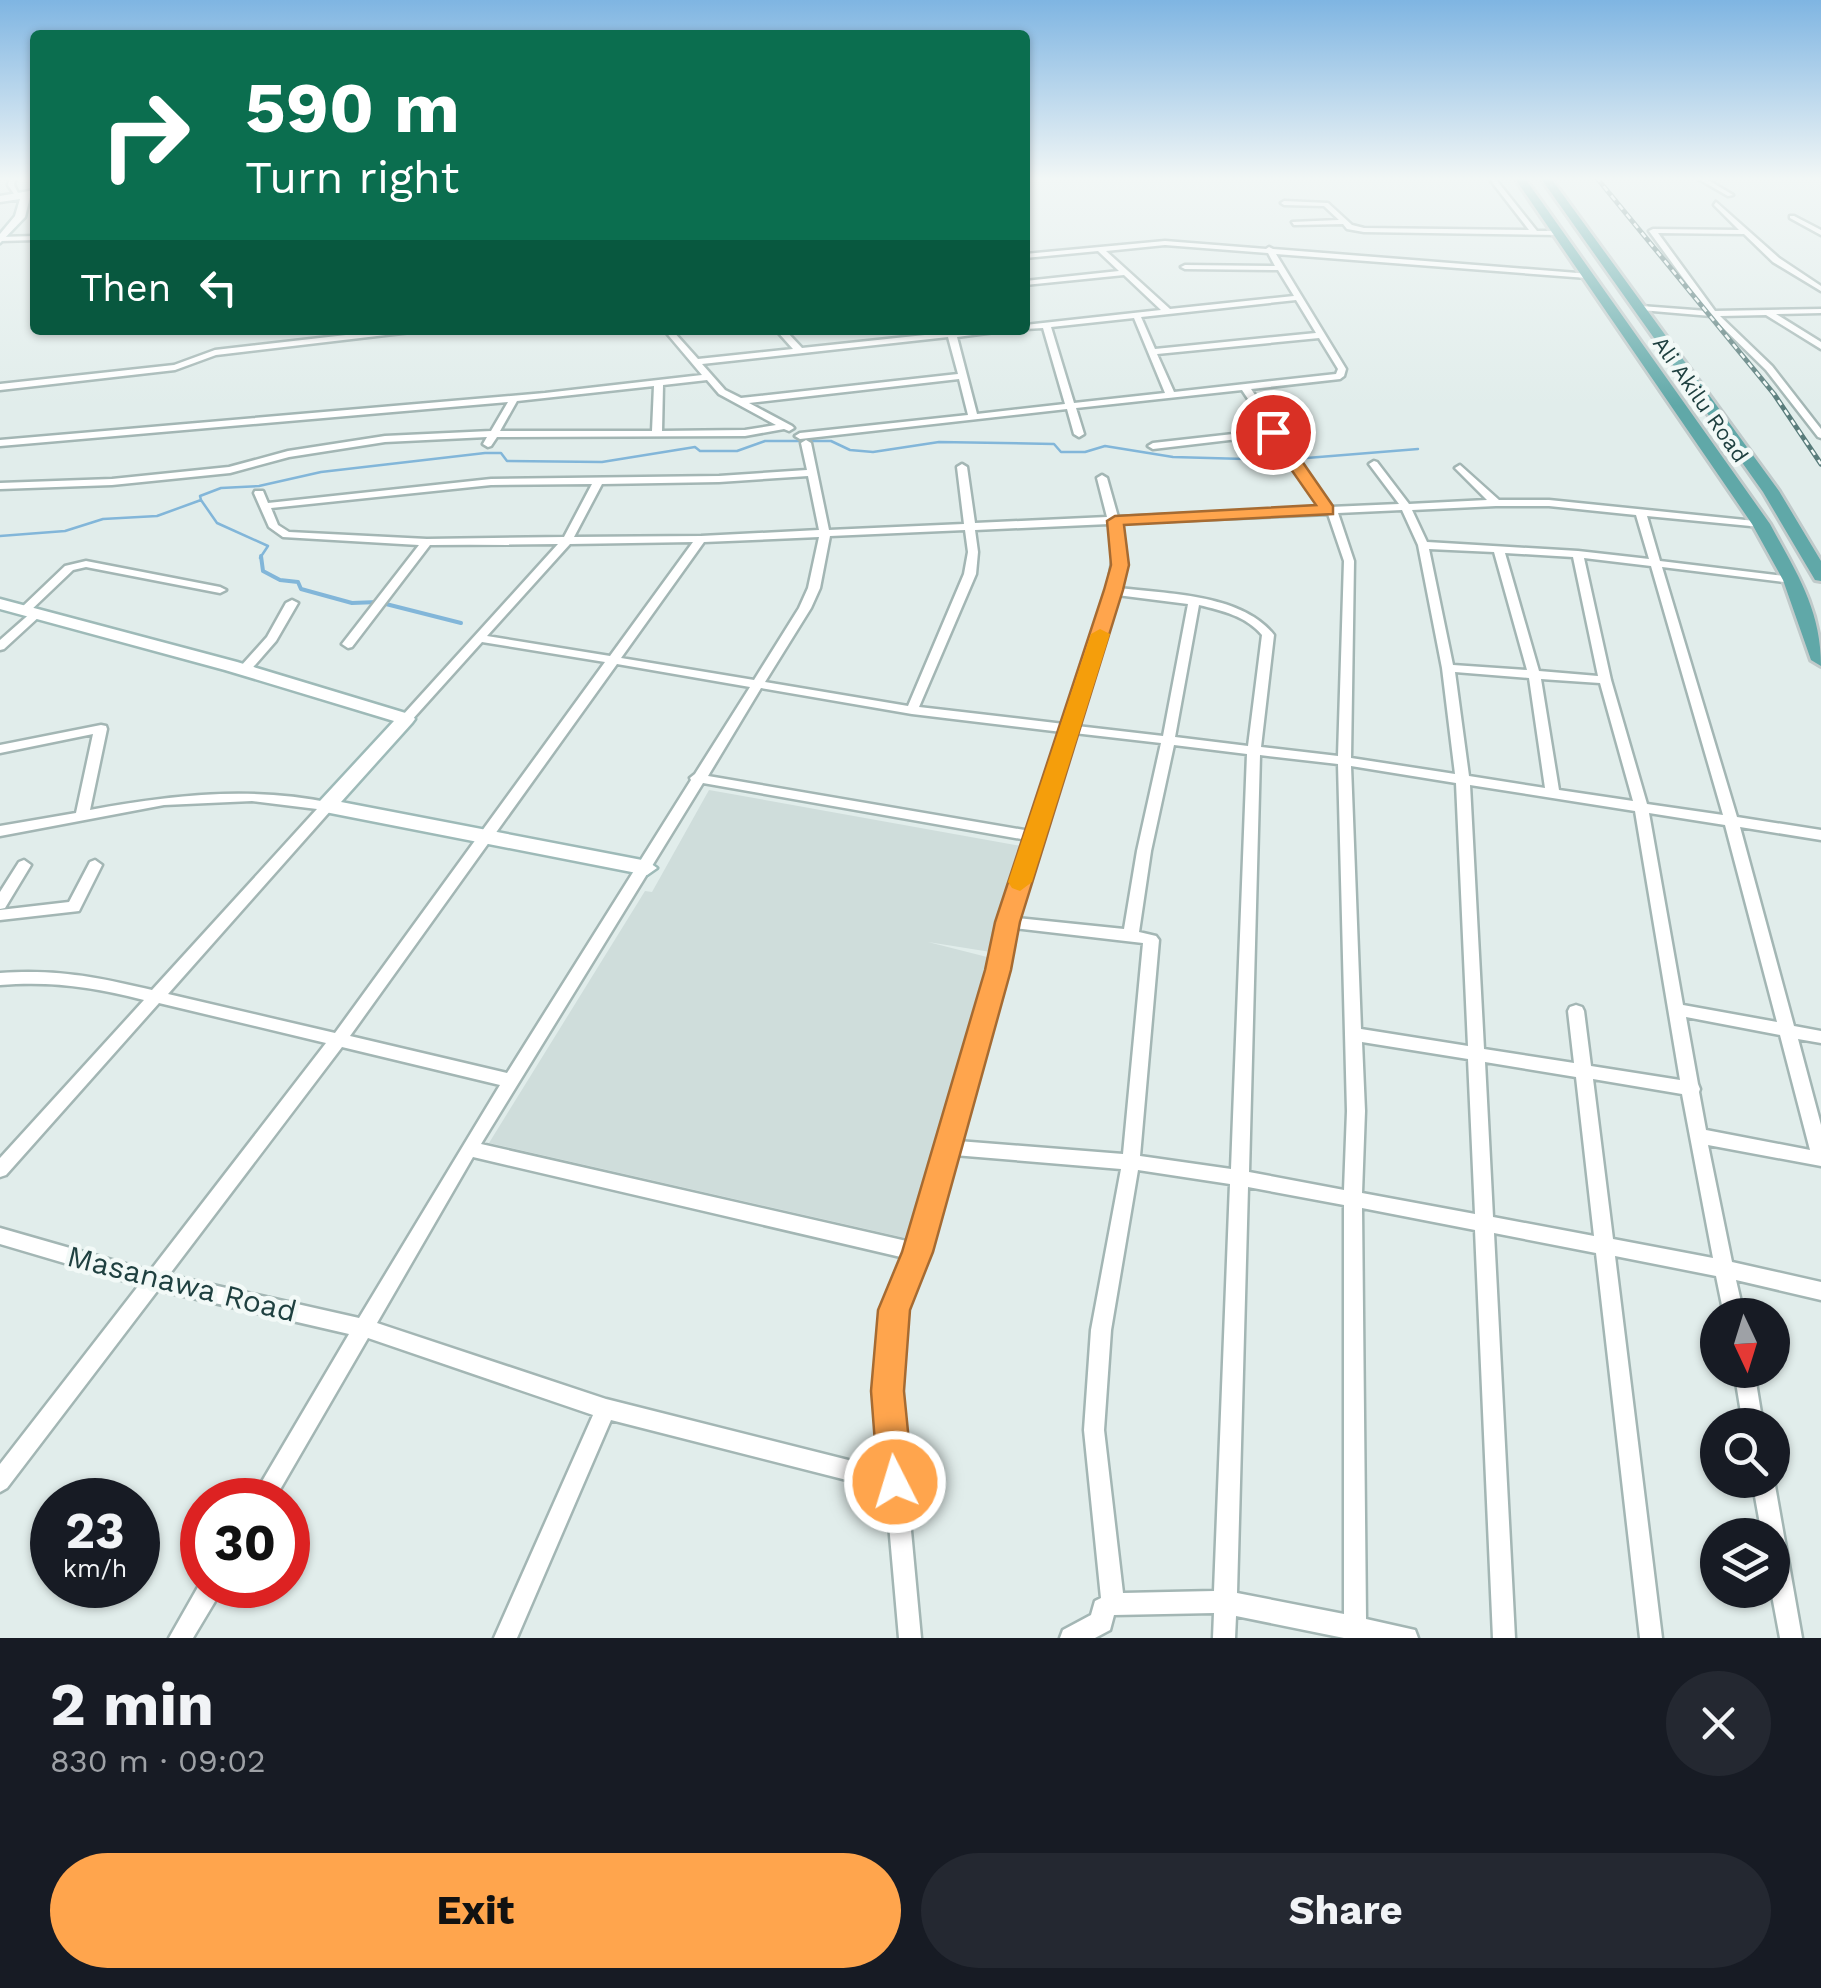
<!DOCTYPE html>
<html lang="en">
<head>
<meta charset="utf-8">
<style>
	:root { --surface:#171b24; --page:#242831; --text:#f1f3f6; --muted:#9ea1a6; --accent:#ffa54d }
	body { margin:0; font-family:"Work Sans",sans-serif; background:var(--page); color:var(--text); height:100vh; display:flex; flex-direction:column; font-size:38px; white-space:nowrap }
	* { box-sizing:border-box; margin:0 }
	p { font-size:32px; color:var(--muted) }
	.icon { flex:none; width:55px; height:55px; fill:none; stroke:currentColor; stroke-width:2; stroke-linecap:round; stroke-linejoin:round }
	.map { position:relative; height:1638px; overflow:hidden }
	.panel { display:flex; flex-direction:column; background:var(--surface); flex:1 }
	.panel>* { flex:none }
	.top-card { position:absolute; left:30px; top:30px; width:1000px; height:305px; border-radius:10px; box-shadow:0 2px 8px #0004; background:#0b6e4f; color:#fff; overflow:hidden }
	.needle { width:65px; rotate:176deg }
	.tools { position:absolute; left:1700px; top:1298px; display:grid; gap:20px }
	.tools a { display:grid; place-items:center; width:90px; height:90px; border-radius:50%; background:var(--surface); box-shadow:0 2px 8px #0004; font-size:50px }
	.speed { position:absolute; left:30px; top:1478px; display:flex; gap:20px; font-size:50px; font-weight:700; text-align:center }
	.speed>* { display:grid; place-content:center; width:130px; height:130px; border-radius:50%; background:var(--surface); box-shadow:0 2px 8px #0004; line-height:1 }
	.speed small { font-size:25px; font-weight:400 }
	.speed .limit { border:15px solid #d22; background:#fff; color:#111 }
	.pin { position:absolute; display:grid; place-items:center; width:85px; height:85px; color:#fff; margin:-42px; border:5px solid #fff; border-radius:50%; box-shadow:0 2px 10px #0007 }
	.me { position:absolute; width:110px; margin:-55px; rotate:355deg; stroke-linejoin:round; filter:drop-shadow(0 0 8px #0008) }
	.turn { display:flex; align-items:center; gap:35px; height:210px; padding:0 50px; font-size:45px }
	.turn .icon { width:130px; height:130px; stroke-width:2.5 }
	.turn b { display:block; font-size:70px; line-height:85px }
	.then { display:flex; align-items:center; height:95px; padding:0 50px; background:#0003; gap:20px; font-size:38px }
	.round { display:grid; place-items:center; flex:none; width:105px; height:105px; border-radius:52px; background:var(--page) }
	.head { display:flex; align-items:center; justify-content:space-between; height:170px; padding:0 50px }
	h1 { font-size:60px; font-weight:700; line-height:75px }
	.primary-button { display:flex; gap:20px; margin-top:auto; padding:20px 50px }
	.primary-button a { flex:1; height:115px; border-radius:60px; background:var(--accent); color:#111; font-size:40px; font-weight:700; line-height:115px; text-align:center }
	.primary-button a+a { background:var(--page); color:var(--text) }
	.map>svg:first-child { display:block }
</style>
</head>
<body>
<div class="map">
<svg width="1821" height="1638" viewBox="0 0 1821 1638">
	<rect width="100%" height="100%" fill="#e1edeb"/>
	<!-- built -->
	<path fill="#cfdddb" d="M709 790 1027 847 997 953 928 942 991 958 906 1238 489 1143 645 891 652 892Z"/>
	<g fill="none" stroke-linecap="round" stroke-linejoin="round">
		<!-- stream-far1 -->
		<path stroke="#82b6d9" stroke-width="2.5" d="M201 500 200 496 221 488 259 486 321 472 485 453H501L507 461 602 462 695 447 700 451H737L765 441H831L850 450 873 452 939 442 1054 444 1061 452H1085L1105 446 1173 457 1282 460 1418 449
			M0 536 65 531 103 519 157 516 201 500 217 523 268 546 260 558"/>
		<!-- stream -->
		<path stroke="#82b6d9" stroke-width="4" d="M261 556 263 571 280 580 298 582 301 589 352 603 378 602 461 623"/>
		<defs>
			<path id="street" d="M10 177H16L14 185 20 197H16L8 185Z
				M1488 177H1494L1537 231H1561V235L1364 232 1347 229 1343 224 1294 225 1292 222 1339 220 1324 206 1284 205 1281 203 1284 201 1328 203 1352 225 1364 228 1529 230Z
				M1695 177H1703L1733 195 1728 196Z
				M1716 202 1779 258 1821 286V291L1773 262 1744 234 1658 233 1715 311 1821 309V313L1776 314 1821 342V349L1766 315 1720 316 1772 366 1821 429V438L1818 437 1766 370 1711 316 1641 310 1637 308 1641 306 1707 311 1649 231 1653 229 1739 230 1714 205Z
				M1790 216H1794L1821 230V235L1790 218Z
				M35 236V240L0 241V237Z
				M1165 241 1266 249 1269 247 1273 249 1590 274V278H1587L1276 254 1346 369 1344 376 1340 379 1251 389 1330 507 1399 504 1369 464 1374 461 1377 462 1409 504 1487 500 1455 468 1460 465 1499 500H1549L1765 522 1766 524 1761 527 1647 516 1660 561 1792 577 1798 580 1792 583 1662 567 1737 817 1821 830V840L1740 827 1794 1026 1821 1031V1043L1798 1039 1821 1125V1166L1708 1145 1732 1262 1821 1282V1300L1736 1280 1744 1315H1724L1716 1276 1615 1256 1662 1638H1640L1596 1253 1494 1233 1515 1638H1493L1475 1230 1362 1208 1366 1619 1415 1630 1418 1638H1344L1236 1616 1235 1638H1213L1214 1613 1114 1615 1110 1630 1095 1638H1060L1063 1630 1091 1615 1095 1601 1101 1598 1084 1430 1091 1330 1121 1169 954 1155 926 1252 904 1310 898 1391 921 1638H899L886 1490 611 1420 517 1638H494L593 1415 368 1338 274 1500H251L349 1334 158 1290 7 1488 0 1492V1464L139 1285 0 1244V1228L150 1271 326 1043 159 1003 6 1175 0 1177V1158L144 1000C92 987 53 981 0 985V973C58 969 97 977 152 990L317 809 252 801 164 805 0 836V826L76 813 93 734 0 753V745L101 725 106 726 107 729 90 810C171 795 250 786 332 803L334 806 332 809 168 994 335 1033 605 662 482 642 410 722H402L400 719 402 716 558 544 430 545 352 647 348 648 342 644 419 545 283 537 269 527 254 493 255 491H263L268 503 491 479 719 476 807 470 801 443 806 440 811 443 829 530 964 524 957 467 962 464 967 467 975 523 1107 517 1097 478 1102 475 1107 478 1118 517 1320 508 1272 435 1153 449 1148 446 1153 443 1269 430 1242 390 1076 408 1084 434 1079 437 1074 434 1067 409 800 439 795 436 800 433 968 415 959 379 749 403 792 426 794 428 789 431 784 429 745 436 497 437 491 446 488 447 483 444 487 437 385 442 289 457 230 473 112 485 0 489V483L112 479 229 467 288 451 385 436 491 431 508 402 0 446V440L545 393 702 375 664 330H672L698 359 793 349 776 330H785L802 348 972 330H999L995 332 957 337 977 414 1065 404 1043 328 1025 329V325L1161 310 1124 275 1025 285V281L1119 271 1098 251 1025 258V254ZM1165 245 1268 253 1275 266 1185 265 1181 267 1185 269 1278 270 1294 296 1170 309 1106 251ZM1296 300 1316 333 1155 349 1141 317ZM1134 318 1165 393 1074 403 1051 327ZM948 337 958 374 741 398 725 390 702 364ZM1319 338 1338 369 1336 374 1174 392 1157 354ZM707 380 719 394 776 425 745 430 662 431 663 385ZM654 386 652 431H500L517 401ZM808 476 819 530 701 536 574 537 602 484 719 482ZM592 484 564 537 427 539 289 532 278 525 271 508 491 485ZM1496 506H1549L1636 515 1649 559 1578 551 1427 542 1412 510ZM1402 510 1418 545 1442 668 1455 774 1351 758 1354 561 1338 513ZM1328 514 1344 561 1338 756 1261 747 1274 635C1242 594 1168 594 1119 588L1125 546 1119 523ZM1109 524 1115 546 1107 591 1064 724 919 707 976 574 978 552 975 530ZM965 530 968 552 964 574 908 706 765 682 811 608 820 588 830 536ZM819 537 808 588 799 608 754 680 621 658 704 542ZM693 542 610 656 487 636 570 544ZM1429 549 1494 552 1527 670 1453 665ZM1505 553 1573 557 1598 676 1539 671ZM1584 558 1651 566 1723 815 1647 804 1611 680ZM1117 595 1188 604 1163 736 1077 726ZM1199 605C1223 611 1246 616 1262 635L1248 746 1175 737ZM617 664 750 687 695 774 690 778 691 780 507 1073 350 1036ZM1455 672 1529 678 1545 788 1469 776ZM1541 679 1600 683 1633 801 1559 790ZM761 688 912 714 1062 732 1030 831 708 776ZM1074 733 1161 743 1137 851 1124 929 1017 918ZM1174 745 1247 754 1231 1169 1140 1156 1159 940 1156 936 1139 932 1151 851ZM1260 755 1338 764 1347 1111 1344 1190 1249 1172ZM1351 766 1456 783 1468 1046 1361 1029ZM703 783 1027 840 1001 922 990 970 911 1242 481 1144ZM1470 785 1635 811 1680 1080 1591 1066 1584 1011 1582 1007 1576 1005 1570 1007 1568 1011 1574 1063 1484 1049ZM1649 813 1725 825 1777 1022 1683 1005ZM1014 928 1143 943 1123 1154 958 1141 1006 970ZM1686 1017 1780 1035 1810 1150 1706 1130 1699 1092 1700 1089 1698 1084ZM1362 1042 1468 1059 1475 1214 1362 1193 1365 1111ZM342 1047 500 1085 359 1318 169 1275ZM1485 1062 1576 1077 1594 1236 1493 1217ZM1593 1079 1682 1094 1713 1258 1613 1239ZM473 1157 905 1258 884 1310 878 1391 884 1469 606 1399 377 1323ZM1138 1170 1230 1184 1214 1591 1123 1593 1104 1430 1111 1330ZM1248 1187 1344 1205V1614L1237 1593Z
				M390 330H415L411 332 216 355 175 370 0 390V384L174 365 215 350Z
				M86 561 220 587 226 590 220 593 86 567 73 570 29 612H21V608L65 566Z
				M292 600 298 603 276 641 248 673H240L238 670 240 667 267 637 286 603Z
				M37 610 41 611V615L4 649 0 650V640L33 611Z
				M24 860 31 865 5 908 0 909V892L19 862Z
				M95 860 102 865 79 911 0 920V910L69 902 90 862Z
				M1734 1370H1754L1763 1425H1743Z
				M1772 1477 1774 1480 1802 1638H1780L1771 1590 1772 1535H1762L1752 1480H1772Z
				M202 1580V1585H223L220 1593 193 1638H169Z"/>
			<path id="secondary" d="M35 190V196L30 197 25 217 0 243V234L15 216 20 199 0 202V196Z
				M0 599 237 662 412 715 415 719 412 723 341 802 647 861 657 868 647 875 320 811 317 806 320 801 394 721 225 670 0 609Z"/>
			<path id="primary" d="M1514 177H1524L1770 524C1796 572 1821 609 1821 666L1811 660 1783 580 1752 524Z
				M1540 177H1550L1779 491 1821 561V581L1815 580 1763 492Z"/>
		</defs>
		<!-- street casing -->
		<use href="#street" stroke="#a3b6b4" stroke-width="5"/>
		<!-- secondary casing -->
		<use href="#secondary" stroke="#9ebab8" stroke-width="5"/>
		<!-- primary casing -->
		<use href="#primary" stroke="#c0caca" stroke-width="6"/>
		<!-- street -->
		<use href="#street" fill="#fff" fill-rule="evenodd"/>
		<!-- secondary -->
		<use href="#secondary" fill="#fff" fill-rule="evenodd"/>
		<!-- primary -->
		<use href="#primary" fill="#60a8a8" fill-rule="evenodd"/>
		<defs>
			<path id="rail" d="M1596 177 1774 394 1821 464"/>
		</defs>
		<!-- rail casing -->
		<use href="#rail" stroke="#597c7b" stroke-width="5"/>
		<!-- rail -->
		<use href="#rail" stroke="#f2f9f7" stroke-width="2.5" stroke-dasharray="6" stroke-linecap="butt"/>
	</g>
	<!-- sky -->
	<linearGradient id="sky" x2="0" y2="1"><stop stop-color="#7fb5e2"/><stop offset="0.44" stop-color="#f2f7f6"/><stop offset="1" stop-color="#f2f7f6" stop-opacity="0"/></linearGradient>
	<rect width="1821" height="406" fill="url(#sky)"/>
	<!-- route -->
	<path fill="#ffa54d" stroke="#a66b32" stroke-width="2.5" d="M1273 427 1279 428 1333 506V514L1124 525 1129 565 1123 590 1020 922 1011 970 933 1252 910 1310 904 1391 913 1482 908 1494 895 1499 883 1494 878 1482 871 1391 878 1310 902 1252 985 970 995 922 1104 590 1111 565 1107 521 1115 516 1316 505 1265 432Z"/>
	<!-- slow -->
	<path fill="#f59e0b" d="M1100 629 1110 634 1032 882 1020 891 1012 888 1008 882 1091 634Z"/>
	<g text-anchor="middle" stroke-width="9" stroke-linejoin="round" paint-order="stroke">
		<!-- far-street labels -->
		<g font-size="22" fill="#1f4040" stroke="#f2f9f7">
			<text transform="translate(1701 399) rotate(55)" y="8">Ali Akilu Road</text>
		</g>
		<!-- near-street labels -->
		<g font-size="30" fill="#1f4040" stroke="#f2f9f7">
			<text transform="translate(182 1284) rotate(14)" y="10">Masanawa Road</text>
		</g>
	</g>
</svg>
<div class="tools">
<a><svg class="needle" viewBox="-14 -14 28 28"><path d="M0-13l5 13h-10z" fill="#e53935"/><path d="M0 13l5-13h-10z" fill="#9ea1a6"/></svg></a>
<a><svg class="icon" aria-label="search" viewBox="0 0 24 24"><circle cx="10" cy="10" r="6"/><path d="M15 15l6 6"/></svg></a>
<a><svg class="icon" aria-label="layers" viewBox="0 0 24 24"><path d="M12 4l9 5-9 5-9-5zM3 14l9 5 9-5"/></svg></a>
</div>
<div class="speed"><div>23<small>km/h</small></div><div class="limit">30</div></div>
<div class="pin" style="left:1273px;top:432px;background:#d93025"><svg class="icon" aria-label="arrive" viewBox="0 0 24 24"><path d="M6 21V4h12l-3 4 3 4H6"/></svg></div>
<svg class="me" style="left:895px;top:1482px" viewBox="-20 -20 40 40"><circle r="17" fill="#ffa54d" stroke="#fff" stroke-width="3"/><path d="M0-11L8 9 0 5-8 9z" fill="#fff"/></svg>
<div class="top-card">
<div class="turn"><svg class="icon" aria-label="right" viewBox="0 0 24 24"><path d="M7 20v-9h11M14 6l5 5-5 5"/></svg><div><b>590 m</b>Turn right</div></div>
<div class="then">Then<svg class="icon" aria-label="left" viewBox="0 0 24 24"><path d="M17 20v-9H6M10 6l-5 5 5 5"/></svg></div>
</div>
</div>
<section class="panel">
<div class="head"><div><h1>2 min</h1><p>830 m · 09:02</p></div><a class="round"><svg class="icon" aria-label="close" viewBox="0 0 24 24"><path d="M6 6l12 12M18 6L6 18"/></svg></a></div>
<div class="primary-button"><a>Exit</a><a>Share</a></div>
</section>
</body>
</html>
